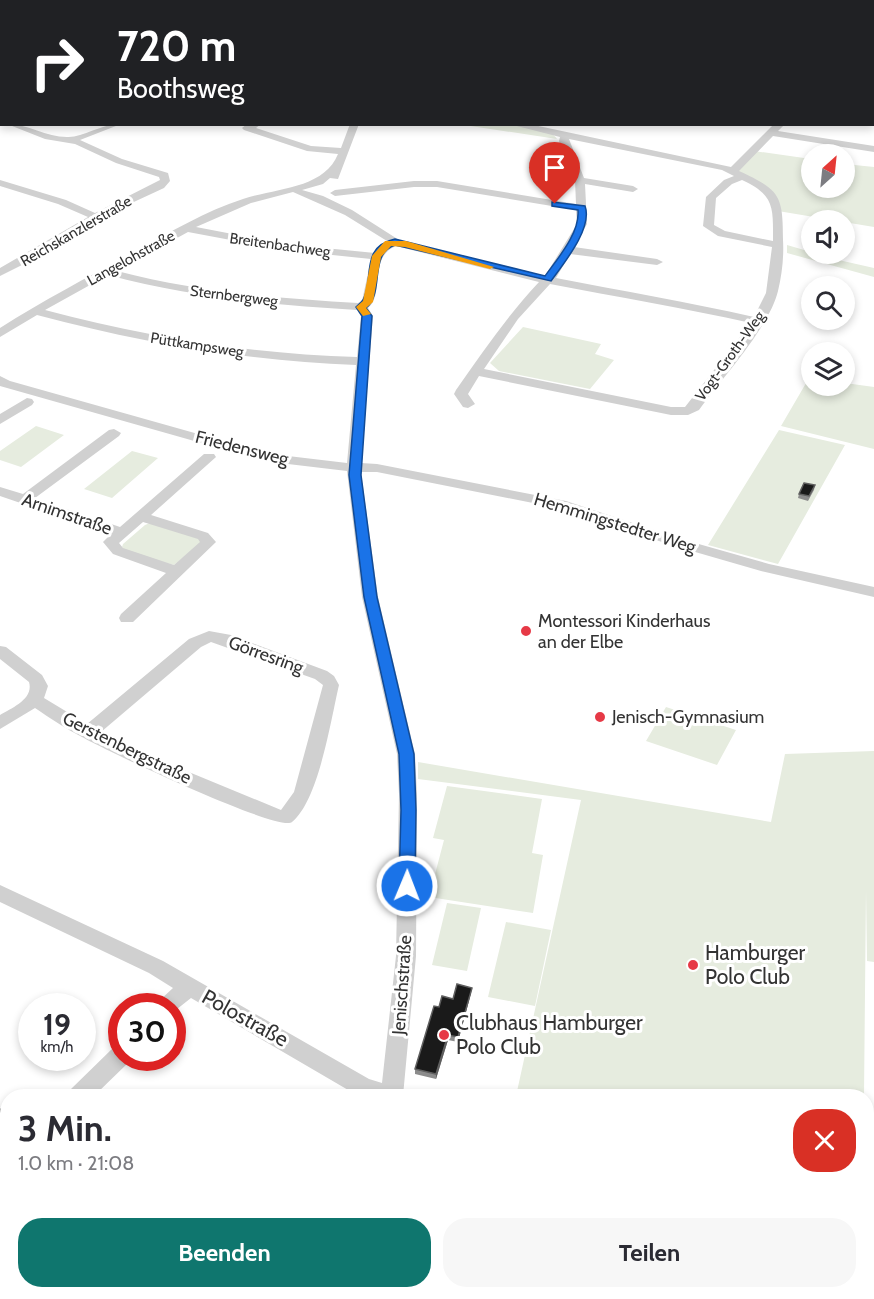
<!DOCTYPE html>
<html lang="de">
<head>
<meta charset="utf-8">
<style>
	:root { --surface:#fff; --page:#f7f7f7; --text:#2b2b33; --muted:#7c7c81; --accent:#0f766e }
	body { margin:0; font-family:Cabin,sans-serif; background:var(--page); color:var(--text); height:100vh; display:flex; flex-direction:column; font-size:22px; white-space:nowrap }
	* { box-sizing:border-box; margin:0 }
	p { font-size:20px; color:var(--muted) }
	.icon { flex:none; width:33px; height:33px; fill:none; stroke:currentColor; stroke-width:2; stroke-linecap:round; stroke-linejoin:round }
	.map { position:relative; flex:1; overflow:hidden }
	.panel { position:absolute; left:0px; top:1089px; width:874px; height:210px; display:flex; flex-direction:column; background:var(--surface); border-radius:24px 24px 0 0; box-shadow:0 3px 9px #0003 }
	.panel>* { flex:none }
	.guide { position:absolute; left:0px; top:0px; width:874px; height:126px; box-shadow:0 3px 9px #0003; background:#202124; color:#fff; overflow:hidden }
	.needle { width:39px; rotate:27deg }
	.controls { position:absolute; left:801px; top:144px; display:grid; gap:12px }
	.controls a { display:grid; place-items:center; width:54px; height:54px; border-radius:50%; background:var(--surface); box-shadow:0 3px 9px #0003; font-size:30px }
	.speed { position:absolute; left:18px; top:993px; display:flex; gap:12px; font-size:30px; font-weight:700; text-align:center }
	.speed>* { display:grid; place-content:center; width:78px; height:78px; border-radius:50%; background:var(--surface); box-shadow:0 3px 9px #0003; line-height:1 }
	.speed small { font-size:15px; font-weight:400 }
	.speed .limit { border:9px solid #d22; background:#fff; color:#111 }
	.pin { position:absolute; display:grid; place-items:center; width:51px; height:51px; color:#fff; margin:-62px -26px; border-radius:50% 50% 50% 0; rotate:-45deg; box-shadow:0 0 6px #0007 }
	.pin .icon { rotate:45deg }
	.me { position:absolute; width:66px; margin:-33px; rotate:1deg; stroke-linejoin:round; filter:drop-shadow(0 0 4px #0008) }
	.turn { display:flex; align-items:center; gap:21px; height:126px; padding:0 18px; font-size:27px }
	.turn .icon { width:78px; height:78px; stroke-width:2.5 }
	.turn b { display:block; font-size:42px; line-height:51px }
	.round { display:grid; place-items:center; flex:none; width:63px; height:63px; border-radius:24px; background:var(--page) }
	.summary { display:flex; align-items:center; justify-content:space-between; height:102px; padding:0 18px }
	h1 { font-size:36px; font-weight:700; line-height:45px }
	.primary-button { display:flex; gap:12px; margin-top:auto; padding:12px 18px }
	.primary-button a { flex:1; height:69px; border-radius:24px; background:var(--accent); color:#fff; font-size:24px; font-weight:700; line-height:69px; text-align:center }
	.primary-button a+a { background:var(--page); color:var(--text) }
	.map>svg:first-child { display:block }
</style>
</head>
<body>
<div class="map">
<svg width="874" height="1299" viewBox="0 0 874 1299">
	<rect width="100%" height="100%" fill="#fff"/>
	<!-- green -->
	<path fill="#e6ecdf" d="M464 125C483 125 548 122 557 139Z
		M754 151 811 159 812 188H844L845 164 874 167V227L778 211 774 198 733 171Z
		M787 245 811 252 812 254 874 268V277L787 253Z
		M523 327 601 344 595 354 614 360 590 389 499 371 490 363Z
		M809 378H811L812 386H844L845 383 874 387V449L781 426Z
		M36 426 64 435 21 467 0 460V451Z
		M779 430 845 445 778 564 708 545Z
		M132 451 158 458 112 498 84 489Z
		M150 523 200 538 202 542 174 565 125 551 122 547 123 544 145 525Z
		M666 707 736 730 717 765 646 741Z
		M874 751V962L867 961 866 890 864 1096H516L581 800 418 779V762L771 822 785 754Z
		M447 786 542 799 532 853 543 855 533 913 429 897 444 840 433 838Z
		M447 903 481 908 467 971 432 965Z
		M506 922 551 930 535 1006 488 997Z
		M473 1292H860V1299H471Z"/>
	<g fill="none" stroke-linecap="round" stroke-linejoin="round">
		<!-- minor -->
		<path fill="#d0d0d0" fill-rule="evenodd" d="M59 0H67V2H59Z
			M209 0H221L206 2Z
			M284 0H292L294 2H285Z
			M447 0H456L445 2Z
			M526 0H538L524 2Z
			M721 0H731L733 2H722Z
			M873 38H874V42H873Z
			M0 43H2V47H0Z
			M873 88H874V94H873Z
			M0 105H2V111H0Z
			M7 124C28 124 46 137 67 137 82 138 100 124 121 124L80 140 122 159 168 173 170 181 164 188 110 213 38 257 0 276V268L88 217 58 204 0 186V180L66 200 95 213 160 180 159 177 116 163 75 144 45 139Z
			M247 124H261L256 128 311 146 341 148 350 124H359L338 179 330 178 323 184 302 190 323 196 352 210 399 240 545 276 577 224 576 210 437 187H414L335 196 330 193 335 190 414 181H437L576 204 575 180 559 141 560 137 509 124H529L731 167 774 124 784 125 778 131 874 146V152L773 136 739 171C780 190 783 195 783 240 784 257 782 274 778 291 769 328 722 378 699 410L688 415H671L479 376 468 394 475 404 468 408 463 407 454 394 456 390C482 353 508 315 539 282L396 246C368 257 385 295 368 308L373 316 361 463 377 464 566 501 681 539 769 564 874 587V597L761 571 671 545 563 509 377 472H361L378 597 415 754 417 794 416 956 403 1096H362L355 1094 191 998 172 1013V1006H158L160 1000 173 988 149 973 0 902V885L163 961 369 1079 382 1083 396 956 399 794 397 754 362 597 347 471 288 464 219 448 0 386V376L10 381 223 441 288 456 347 463 356 365C248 361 142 343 37 315L0 337V328C44 300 90 276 136 251 171 232 205 211 243 199 276 188 324 189 338 154L307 151 244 130 242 128ZM569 139 722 170 734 176 724 180 706 197 703 226 718 236 772 247 766 293 754 317C688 302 622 291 556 278L570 254 657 265 663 262 657 259 574 247 587 224 585 184 633 192 638 189 633 186 584 178ZM742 180C775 195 773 208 773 241L725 231 714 225 716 198 732 184ZM293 192 345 215 387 241 375 253 284 244 196 227 251 203ZM188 232 284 250 371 259 362 301 358 303C277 298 196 292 117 271ZM108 275C190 297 273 305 357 310L361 316 357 357C251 354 148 337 45 310ZM550 284C617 297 684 308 751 323L685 407H671L484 369 518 319Z
			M27 398 32 399 34 402 32 405 0 424V414Z
			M114 429 121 433 119 436 35 498 120 527 204 454H214L216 457 151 515 208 533 216 542 133 622H121L119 618 121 614 166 573 113 554 103 542 111 534 0 496V487L23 494 109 430ZM143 522 198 539 200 542 174 565 123 548 119 543Z
			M209 631 231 635 327 671 334 676 339 685C331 719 319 800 292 822 279 833 105 750 82 737 66 729 50 718 35 708L0 729V715C12 708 34 699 29 682L0 659V646L6 647 42 675 48 686 44 698 87 724 189 639ZM211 642 315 679 323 685 294 792 281 810 184 770 101 732 201 647Z
			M122 1045V1058H131L130 1061 94 1096H68L71 1089 114 1047Z
			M8 1158V1185L0 1188V1161Z
			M352 1292H377V1299H351Z"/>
		<!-- major -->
		<path fill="#ababab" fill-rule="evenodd" d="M560 0H579L580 2H561Z
			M873 61H874V67H873Z"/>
	</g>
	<!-- wall -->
	<path fill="#8c8c8c" d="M815 485 814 490 808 501 798 498 799 494Z
		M471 993 458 1042 448 1040 436 1079 415 1074V1069L439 1007Z"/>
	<!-- shaded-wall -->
	<path fill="#5f5f5f" d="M472 988 471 993 458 1042V1037Z
		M448 1035V1040L436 1079V1074Z
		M4 1112 7 1122 0 1130V1116Z"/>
	<!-- building -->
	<path fill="#1a1a1a" stroke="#5f5f5f" stroke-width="1.5" d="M804 483 815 485 809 496 799 494Z
		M457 984 472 988 458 1037 448 1035 436 1074 415 1069 434 1006 439 1007 442 996 453 999Z
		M0 1109 4 1112 0 1116Z"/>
	<!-- route -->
	<path fill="#1a73e8" stroke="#114b97" stroke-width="1.5" d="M552 202 585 206C593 228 564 263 551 281L395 245C368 254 385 293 366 308L372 316 361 475 377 597 414 754 416 810 415 886 413 891 407 893 401 891 399 886 401 810 399 754 364 597 349 475 362 316 356 307C358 305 361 303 363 300 375 279 359 247 395 239L545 276C558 258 580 233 578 210L552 206Z"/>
	<!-- slow -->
	<path fill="#f59e0b" d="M385 241H406L494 267 490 269 405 247 391 246 381 257 373 302 366 308 371 314 363 316 356 307 363 301 372 256Z"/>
	<!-- markers -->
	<g fill="#e63946" stroke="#fff" stroke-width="2">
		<circle cx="526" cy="631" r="6"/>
		<circle cx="600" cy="717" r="6"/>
		<circle cx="693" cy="965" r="6"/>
		<circle cx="444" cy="1035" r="6"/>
	</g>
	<g text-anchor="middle" stroke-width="6" stroke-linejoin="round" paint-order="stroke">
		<!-- far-street labels -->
		<g font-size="15" fill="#333" stroke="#fff">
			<text transform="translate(76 231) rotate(-30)" y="5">Reichskanzlerstraße</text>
			<text transform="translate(280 245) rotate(8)" y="5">Breitenbachweg</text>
			<text transform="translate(131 258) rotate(-29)" y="5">Langelohstraße</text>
			<text transform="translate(234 296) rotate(7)" y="5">Sternbergweg</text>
			<text transform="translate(197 345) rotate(9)" y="5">Püttkampsweg</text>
			<text transform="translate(730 356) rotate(-54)" y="5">Vogt-Groth-Weg</text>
		</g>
		<!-- street labels -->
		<g font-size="18" fill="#333" stroke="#fff">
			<text transform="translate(242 448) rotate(14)" y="6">Friedensweg</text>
			<text transform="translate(67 514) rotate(19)" y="6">Arnimstraße</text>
			<text transform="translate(615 523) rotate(17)" y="6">Hemmingstedter Weg</text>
			<text transform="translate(266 655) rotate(20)" y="6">Görresring</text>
			<text transform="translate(127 748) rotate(26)" y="6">Gerstenbergstraße</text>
			<text transform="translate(402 985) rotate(-86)" y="6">Jenischstraße</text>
		</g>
		<!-- poi labels -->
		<g font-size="18" fill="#333" stroke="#fff" text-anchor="start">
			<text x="538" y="627">Montessori Kinderhaus<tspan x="538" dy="21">an der Elbe</tspan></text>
			<text x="612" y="723">Jenisch-Gymnasium</text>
		</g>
		<!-- near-poi labels -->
		<g font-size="21" fill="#333" stroke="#fff" text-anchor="start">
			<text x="705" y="960">Hamburger<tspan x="705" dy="24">Polo Club</tspan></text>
			<text x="456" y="1030">Clubhaus Hamburger<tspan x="456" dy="24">Polo Club</tspan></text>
		</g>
		<!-- near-street labels -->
		<g font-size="21" fill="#333" stroke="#fff">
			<text transform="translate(245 1018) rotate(29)" y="7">Polostraße</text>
		</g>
	</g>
</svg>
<div class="controls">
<a><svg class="needle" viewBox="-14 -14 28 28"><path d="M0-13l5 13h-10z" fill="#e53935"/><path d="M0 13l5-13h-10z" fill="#7c7c81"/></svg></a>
<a><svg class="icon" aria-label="sound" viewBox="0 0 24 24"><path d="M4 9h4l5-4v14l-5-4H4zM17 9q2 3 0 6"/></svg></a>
<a><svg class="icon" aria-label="search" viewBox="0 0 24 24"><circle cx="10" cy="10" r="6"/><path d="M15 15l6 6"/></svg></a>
<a><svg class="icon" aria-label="layers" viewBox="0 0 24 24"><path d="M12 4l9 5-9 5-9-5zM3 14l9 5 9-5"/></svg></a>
</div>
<div class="speed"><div>19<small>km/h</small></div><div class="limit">30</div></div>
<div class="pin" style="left:555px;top:204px;background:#d93025"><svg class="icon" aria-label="arrive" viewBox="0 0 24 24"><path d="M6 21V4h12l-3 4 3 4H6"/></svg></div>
<svg class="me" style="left:407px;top:886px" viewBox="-20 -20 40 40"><circle r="17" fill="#1a73e8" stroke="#fff" stroke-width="3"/><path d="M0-11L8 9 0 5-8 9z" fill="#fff"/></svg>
<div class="guide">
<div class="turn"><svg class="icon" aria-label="right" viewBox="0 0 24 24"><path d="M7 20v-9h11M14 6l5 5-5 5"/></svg><div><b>720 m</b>Boothsweg</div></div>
</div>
<section class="panel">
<div class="summary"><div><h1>3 Min.</h1><p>1.0 km · 21:08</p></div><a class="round" style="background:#d93025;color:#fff"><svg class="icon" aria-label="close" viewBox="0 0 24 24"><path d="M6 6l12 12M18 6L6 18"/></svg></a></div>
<div class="primary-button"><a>Beenden</a><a>Teilen</a></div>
</section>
</div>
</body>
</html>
